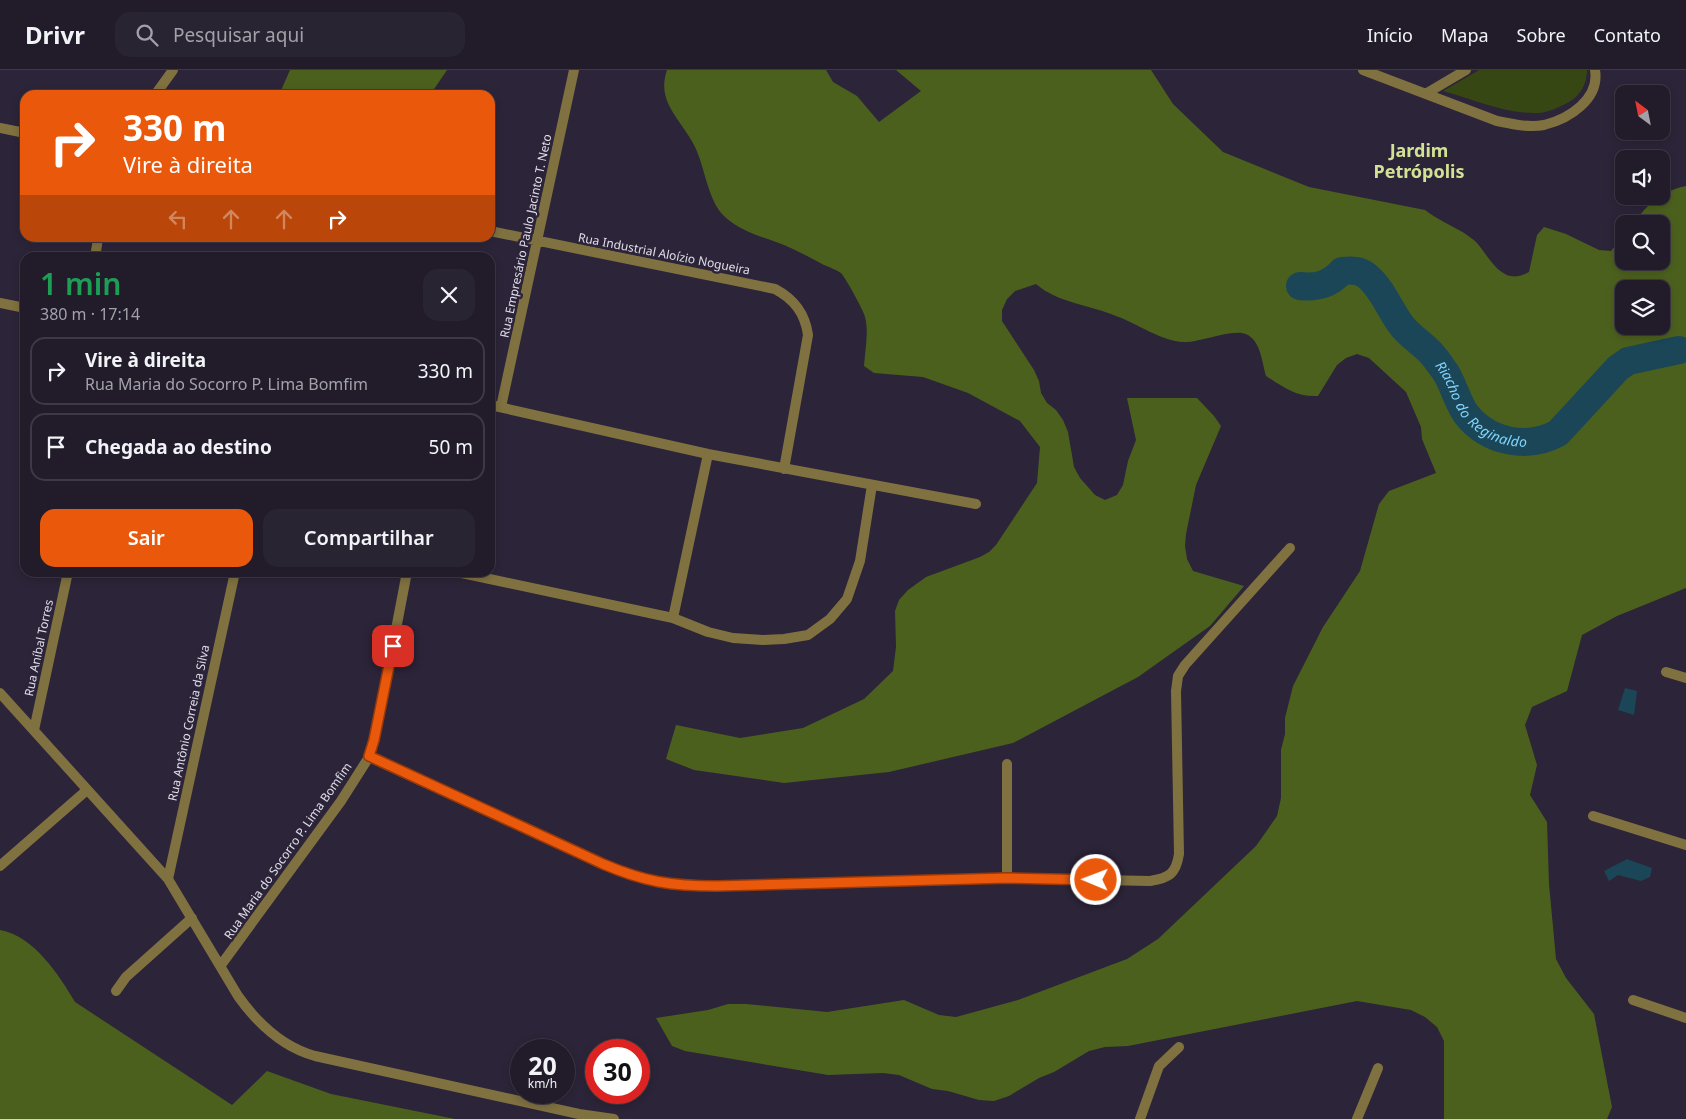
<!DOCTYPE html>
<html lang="pt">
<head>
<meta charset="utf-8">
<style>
	:root { --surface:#211b2a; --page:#292432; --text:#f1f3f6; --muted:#a2a1a8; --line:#3e3947; --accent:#ea580c }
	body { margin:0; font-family:"Noto Sans",sans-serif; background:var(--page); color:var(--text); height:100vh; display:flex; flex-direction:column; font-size:19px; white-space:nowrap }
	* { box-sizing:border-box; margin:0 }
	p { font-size:16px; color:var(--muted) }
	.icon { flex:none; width:28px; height:28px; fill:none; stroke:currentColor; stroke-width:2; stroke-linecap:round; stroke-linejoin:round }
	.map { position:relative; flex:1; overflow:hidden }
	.drawer { position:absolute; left:20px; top:182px; width:475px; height:325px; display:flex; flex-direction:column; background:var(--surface); border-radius:15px; box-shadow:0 2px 8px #0003,0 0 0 1px var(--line) }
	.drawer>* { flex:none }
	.guide { position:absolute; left:20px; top:20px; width:475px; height:152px; border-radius:15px; box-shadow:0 2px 8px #0003,0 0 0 1px var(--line); background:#ea580c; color:#fff; overflow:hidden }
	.needle { width:32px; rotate:328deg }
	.fabs { position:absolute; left:1615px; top:15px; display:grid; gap:10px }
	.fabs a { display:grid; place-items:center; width:55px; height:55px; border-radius:10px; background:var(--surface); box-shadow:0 2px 8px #0003,0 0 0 1px var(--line); font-size:25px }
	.speed { position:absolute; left:510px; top:969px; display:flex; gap:10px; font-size:25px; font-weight:700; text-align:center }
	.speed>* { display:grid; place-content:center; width:65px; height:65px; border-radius:50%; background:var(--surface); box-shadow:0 2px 8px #0003,0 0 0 1px var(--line); line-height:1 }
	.speed small { font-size:12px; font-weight:400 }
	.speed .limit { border:8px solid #d22; background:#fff; color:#111 }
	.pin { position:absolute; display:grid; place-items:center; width:42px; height:42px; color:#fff; margin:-21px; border-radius:10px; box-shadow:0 2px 8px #0006 }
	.me { position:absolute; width:55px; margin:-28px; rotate:271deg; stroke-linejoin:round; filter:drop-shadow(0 0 4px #0008) }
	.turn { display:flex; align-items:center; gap:18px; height:105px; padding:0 20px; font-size:22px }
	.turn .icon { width:65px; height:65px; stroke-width:2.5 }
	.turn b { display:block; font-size:35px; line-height:42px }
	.lanes { display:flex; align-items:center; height:48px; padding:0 20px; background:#0003; justify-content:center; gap:25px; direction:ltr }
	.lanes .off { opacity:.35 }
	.round { display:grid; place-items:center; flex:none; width:52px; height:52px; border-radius:15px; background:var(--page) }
	.head { display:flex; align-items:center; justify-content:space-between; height:85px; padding:0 20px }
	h1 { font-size:30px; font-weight:600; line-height:38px; color:#1e9e55 }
	.cta { display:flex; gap:10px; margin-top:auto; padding:10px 20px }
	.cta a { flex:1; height:58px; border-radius:15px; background:var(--accent); color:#fff; font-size:20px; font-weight:600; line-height:58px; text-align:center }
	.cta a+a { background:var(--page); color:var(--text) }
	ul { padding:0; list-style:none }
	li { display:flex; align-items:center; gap:15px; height:68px; margin:0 10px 8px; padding:0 10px; border:2px solid var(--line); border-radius:15px }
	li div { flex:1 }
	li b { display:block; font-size:19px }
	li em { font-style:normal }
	header { display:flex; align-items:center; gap:30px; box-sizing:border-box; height:70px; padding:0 25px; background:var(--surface); border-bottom:1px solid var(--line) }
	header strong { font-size:24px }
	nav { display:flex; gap:28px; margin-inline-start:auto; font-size:18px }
	.search { width:350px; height:45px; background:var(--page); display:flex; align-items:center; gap:12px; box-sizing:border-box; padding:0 18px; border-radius:15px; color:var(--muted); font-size:19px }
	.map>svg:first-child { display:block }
</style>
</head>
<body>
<header>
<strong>Drivr</strong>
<div class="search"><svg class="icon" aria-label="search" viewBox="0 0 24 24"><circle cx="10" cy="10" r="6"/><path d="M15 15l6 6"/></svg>Pesquisar aqui</div>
<nav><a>Início</a><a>Mapa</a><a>Sobre</a><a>Contato</a></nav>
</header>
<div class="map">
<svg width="1686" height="1049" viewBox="0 0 1686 1049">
	<rect width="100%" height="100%" fill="#2c2438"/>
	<!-- green -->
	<path fill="#374714" d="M1479 0H1587C1587 13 1581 25 1569 32 1559 37 1548 43 1537 43 1505 44 1473 29 1443 21Z"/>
	<!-- forest -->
	<path fill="#4c601e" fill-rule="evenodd" d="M290 0H447L430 25H279Z
		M667 0H826L833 12 857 26 879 52 921 21 896 0H1151L1173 34 1223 82 1309 117 1425 140C1440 152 1460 158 1475 171 1485 181 1493 199 1507 205 1515 208 1521 206 1529 202L1537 165 1544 157 1566 164 1599 180 1611 181 1624 165V191H1661V154H1633C1648 134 1661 121 1686 116V518L1617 546 1582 565 1567 621 1532 637 1525 655 1537 695 1530 725 1547 752 1549 814 1556 889 1566 908 1594 944 1612 1037 1607 1049H1444V971L1437 957 1425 947 1411 940 1357 931 1128 976 1105 977 1089 981 1054 1002 1039 1008 1009 1026 994 1031 979 1030 948 1021 932 1019 899 1005 883 1003 828 1005 685 981 672 976 656 948 708 940 728 934H746L827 942 904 930 939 945 956 947 1018 930 1127 889 1158 869 1256 776 1277 746 1281 728V680L1285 664V648L1293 616 1323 557 1360 501 1379 434 1389 421 1436 403 1422 369 1421 357 1406 322 1369 288 1357 284 1346 288 1337 295 1318 326C1296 327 1285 318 1266 306 1262 292 1261 273 1248 265 1233 257 1201 273 1184 272 1161 271 1138 254 1116 246 1090 235 1058 233 1036 214L1015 221 1007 229 1002 240V251L1034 300 1039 311 1041 323 1047 333 1056 340 1063 350 1068 362 1074 397 1080 408 1095 425 1105 430 1117 425 1123 415 1128 391 1136 370 1127 328H1197L1214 346 1221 356 1196 415 1186 464 1185 476 1187 489 1193 501 1244 516 1210 556 1138 607 1013 673 889 702 784 713 694 700 666 689 676 655 740 668 803 658 864 629 893 601 896 577 895 541 899 530 908 520 926 507 980 487 989 482 996 475 1037 413 1040 377 1020 351 968 323 923 307 874 303 864 296C865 281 869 262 865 247 864 241 845 207 841 203 837 200 829 197 824 195 809 187 793 178 776 172 759 166 739 160 725 147 705 128 706 92 690 68 676 45 657 29 667 0ZM1624 219H1661V256H1624Z
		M0 860C34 866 59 905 75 932L232 1035 267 1001 331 1024 455 1049H0Z"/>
	<!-- water -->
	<path fill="#1a4658" d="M1625 618 1637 621 1634 645 1618 640Z
		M1627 789 1652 798 1650 807 1641 811 1618 805 1609 811 1604 801Z"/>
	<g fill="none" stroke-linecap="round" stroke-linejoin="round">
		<!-- river -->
		<path stroke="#1a4658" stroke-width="28" id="s1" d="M1300 216C1318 218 1330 214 1342 201 1352 200 1360 200 1367 206 1383 219 1390 241 1402 256 1410 266 1421 273 1430 282 1436 288 1441 296 1446 303 1454 316 1457 331 1466 344 1488 372 1527 380 1558 363L1618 298 1628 291 1679 280"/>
		<!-- minor -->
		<path stroke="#807140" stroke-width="10" d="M1363 0 1497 51C1512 54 1529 58 1544 55 1569 49 1600 29 1595 0
			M1427 23 1466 0
			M155 25 173 0
			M0 58 25 63
			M490 161 775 219C794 229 805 243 808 265L784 399
			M95 188 98 168
			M0 233 25 238
			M490 335 708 384 976 434
			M501 337 574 0
			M457 502 673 548 708 562 733 568 763 570 784 569 808 565 830 549 847 529 860 491 872 415
			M673 548 708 384
			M1666 602 1686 608
			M0 623 168 809 238 926C258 954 282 977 315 986L579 1044 614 1049
			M34 660 68 502
			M369 687 603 794C644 811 673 816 717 816L1007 808 1150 811C1169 808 1176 804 1179 784L1176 621 1178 606 1185 595 1290 478
			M1007 694V808
			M1593 746 1686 775
			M0 796 87 720
			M168 809 235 502
			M221 895 341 731 369 687 374 670 382 632 407 502
			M116 921 126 907 192 848
			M1633 930 1686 948
			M1140 1049 1159 996 1179 977
			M1357 1049 1378 998"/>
	</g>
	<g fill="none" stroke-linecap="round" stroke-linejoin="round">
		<defs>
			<path id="route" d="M393 576 374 670 369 686 603 794C645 812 671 816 717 816L1007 808 1096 810"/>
		</defs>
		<!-- route casing -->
		<use href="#route" stroke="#983908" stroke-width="12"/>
		<!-- route -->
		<use href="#route" stroke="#ea580c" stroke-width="9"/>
	</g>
	<g text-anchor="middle" stroke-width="5" stroke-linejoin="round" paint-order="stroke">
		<!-- street labels -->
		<g font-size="12" fill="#e0dce9" stroke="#2c2438">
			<text transform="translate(526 166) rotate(-78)" y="4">Rua Empresário Paulo Jacinto T. Neto</text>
			<text transform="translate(664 184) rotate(11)" y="4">Rua Industrial Aloízio Nogueira</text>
			<text transform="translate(39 578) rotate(-78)" y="4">Rua Aníbal Torres</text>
			<text transform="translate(189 653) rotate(-78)" y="4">Rua Antônio Correia da Silva</text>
			<text transform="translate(288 781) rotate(-55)" y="4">Rua Maria do Socorro P. Lima Bomfim</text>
		</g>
		<!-- water labels -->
		<g font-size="14" font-style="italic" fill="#80d6fe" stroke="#2c2438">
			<text dy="5" stroke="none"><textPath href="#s1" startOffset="250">Riacho do Reginaldo</textPath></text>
		</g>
		<!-- district labels -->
		<g font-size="18" font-weight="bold" fill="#d3e195" stroke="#2c2438">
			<text x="1419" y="87">Jardim<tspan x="1419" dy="21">Petrópolis</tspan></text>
		</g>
	</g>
</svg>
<div class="fabs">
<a><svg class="needle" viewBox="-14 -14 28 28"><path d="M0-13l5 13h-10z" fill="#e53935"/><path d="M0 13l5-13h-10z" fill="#a2a1a8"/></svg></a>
<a><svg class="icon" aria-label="sound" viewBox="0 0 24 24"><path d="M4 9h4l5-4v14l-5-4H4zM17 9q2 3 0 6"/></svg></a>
<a><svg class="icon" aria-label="search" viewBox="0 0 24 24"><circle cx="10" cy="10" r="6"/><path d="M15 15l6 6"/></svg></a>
<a><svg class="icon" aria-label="layers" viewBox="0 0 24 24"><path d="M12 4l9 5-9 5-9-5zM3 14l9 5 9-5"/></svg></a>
</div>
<div class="speed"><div>20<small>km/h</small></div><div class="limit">30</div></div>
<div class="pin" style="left:393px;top:576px;background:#d93025"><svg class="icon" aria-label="arrive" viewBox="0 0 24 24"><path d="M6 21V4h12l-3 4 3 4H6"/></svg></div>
<svg class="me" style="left:1096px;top:810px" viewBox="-20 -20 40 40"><circle r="17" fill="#ea580c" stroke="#fff" stroke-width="3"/><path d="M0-11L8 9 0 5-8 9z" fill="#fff"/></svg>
<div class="guide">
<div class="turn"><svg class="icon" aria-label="right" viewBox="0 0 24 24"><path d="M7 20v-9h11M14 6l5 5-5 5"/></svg><div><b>330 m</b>Vire à direita</div></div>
<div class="lanes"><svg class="icon off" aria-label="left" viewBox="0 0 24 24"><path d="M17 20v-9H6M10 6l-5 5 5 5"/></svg><svg class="icon off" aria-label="ahead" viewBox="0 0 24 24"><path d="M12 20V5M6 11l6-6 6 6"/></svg><svg class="icon off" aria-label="ahead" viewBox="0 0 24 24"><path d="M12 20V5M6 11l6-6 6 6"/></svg><svg class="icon" aria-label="right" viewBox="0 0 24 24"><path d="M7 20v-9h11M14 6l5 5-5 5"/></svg></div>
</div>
<section class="drawer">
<div class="head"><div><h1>1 min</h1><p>380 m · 17:14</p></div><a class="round"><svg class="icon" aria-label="close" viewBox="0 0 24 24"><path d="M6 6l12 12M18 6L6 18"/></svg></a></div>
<ul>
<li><svg class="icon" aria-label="right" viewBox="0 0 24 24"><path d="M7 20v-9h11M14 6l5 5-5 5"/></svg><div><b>Vire à direita</b><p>Rua Maria do Socorro P. Lima Bomfim</p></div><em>330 m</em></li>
<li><svg class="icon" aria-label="arrive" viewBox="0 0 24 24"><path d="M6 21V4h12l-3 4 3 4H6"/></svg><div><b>Chegada ao destino</b></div><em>50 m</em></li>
</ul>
<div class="cta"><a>Sair</a><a>Compartilhar</a></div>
</section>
</div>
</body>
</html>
